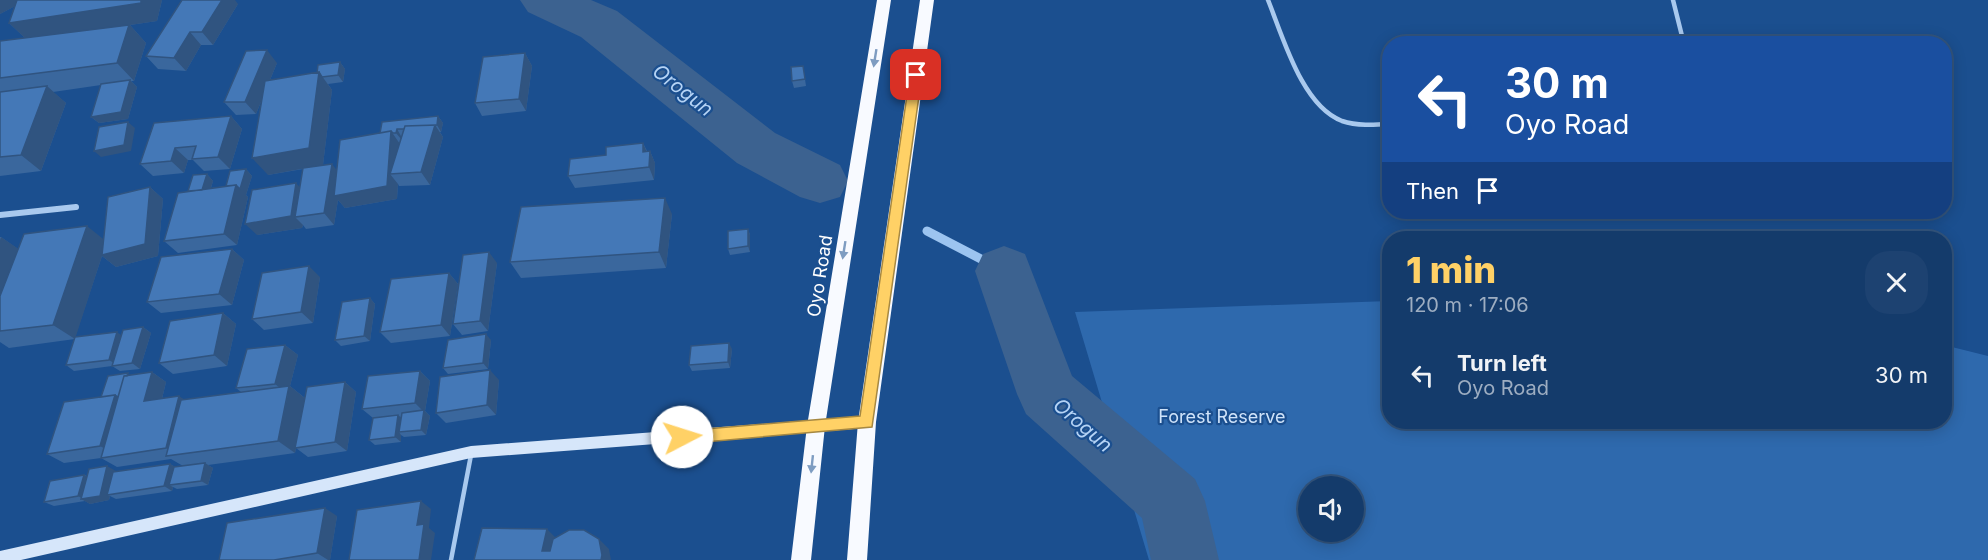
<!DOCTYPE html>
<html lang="en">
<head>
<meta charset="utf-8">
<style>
	:root { --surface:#143b6b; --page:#1d4271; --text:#f1f3f6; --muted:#9dadc1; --line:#33557e; --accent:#ffd166 }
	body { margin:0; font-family:Inter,sans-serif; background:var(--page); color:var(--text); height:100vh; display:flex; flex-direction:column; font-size:22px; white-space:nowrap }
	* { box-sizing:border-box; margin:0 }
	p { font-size:20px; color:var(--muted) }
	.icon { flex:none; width:33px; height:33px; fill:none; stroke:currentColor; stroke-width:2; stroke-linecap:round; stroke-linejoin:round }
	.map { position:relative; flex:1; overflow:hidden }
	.panel { position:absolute; left:1382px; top:231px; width:570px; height:198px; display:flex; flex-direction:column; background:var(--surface); border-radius:24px; box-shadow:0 3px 15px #0003,0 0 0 2px var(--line) }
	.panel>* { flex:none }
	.guide { position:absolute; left:1382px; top:36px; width:570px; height:183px; border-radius:24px; box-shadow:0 3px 15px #0003,0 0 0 2px var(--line); background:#1a4fa0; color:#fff; overflow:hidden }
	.controls { position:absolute; left:1298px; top:476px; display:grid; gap:12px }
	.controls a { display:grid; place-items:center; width:66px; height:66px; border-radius:50%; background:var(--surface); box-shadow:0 3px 15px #0003,0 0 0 2px var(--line); font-size:30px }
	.pin { position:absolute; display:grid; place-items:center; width:51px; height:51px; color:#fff; margin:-26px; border-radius:12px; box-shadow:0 3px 9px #0006 }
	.me { position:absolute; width:66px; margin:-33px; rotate:85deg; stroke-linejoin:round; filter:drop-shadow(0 0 4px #0008) }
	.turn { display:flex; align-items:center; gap:21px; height:126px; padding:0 24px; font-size:27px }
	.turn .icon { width:78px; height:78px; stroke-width:2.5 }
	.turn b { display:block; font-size:42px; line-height:51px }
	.then { display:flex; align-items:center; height:57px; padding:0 24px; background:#0003; gap:12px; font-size:22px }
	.round { display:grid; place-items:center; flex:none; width:63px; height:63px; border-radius:24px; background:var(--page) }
	.overview { display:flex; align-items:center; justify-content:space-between; height:102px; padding:0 24px }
	h1 { font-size:36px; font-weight:800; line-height:45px; color:var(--accent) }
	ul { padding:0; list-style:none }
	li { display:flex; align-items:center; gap:18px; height:84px; padding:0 24px }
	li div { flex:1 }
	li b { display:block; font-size:22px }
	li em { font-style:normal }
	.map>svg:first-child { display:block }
</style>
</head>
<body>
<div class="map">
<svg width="1988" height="560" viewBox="0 0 1988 560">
	<rect width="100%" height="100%" fill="#1b4f8f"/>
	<!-- green -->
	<path fill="#2e69ad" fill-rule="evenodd" d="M1389 301V422H1944V345L1988 356V560H1149L1075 312ZM1308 486H1353V531H1308Z"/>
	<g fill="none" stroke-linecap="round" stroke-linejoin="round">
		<!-- stream -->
		<path stroke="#9cc4f0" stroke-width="9" d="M927 231 1004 271"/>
		<!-- river -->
		<path fill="#3c6290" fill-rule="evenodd" d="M520 0H591L617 11 775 133 840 165 848 181 840 197 820 203 800 197 737 163 581 37 528 12Z
			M1004 246 1025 254 1072 376 1195 479 1205 501 1219 560H1151L1142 518 1026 414 1017 394 975 271 983 254Z"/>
		<!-- service -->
		<path stroke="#a9c9ee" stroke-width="4.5" d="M1268 0C1283 37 1302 106 1342 121 1357 126 1374 125 1389 124
			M1673 0 1684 44
			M451 560 471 455"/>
		<!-- minor -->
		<path stroke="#a9c9ee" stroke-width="6" d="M0 215 76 207"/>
		<!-- secondary -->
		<path fill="#d6e6fa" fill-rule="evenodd" d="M867 416 872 418 873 422 872 426 867 428 471 458 21 560H0V551L471 446Z"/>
		<!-- trunk -->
		<path fill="#f8faff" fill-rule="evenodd" d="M877 0H891L825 426 811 560H791L807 426Z
			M920 0H934L876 422 867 560H847L858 422Z"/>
	</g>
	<!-- wall -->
	<path fill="#3a679d" d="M0 0H162L157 21 130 25 146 43 134 81H131L137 87 128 119 99 123 91 117 101 85 53 92 66 103 41 171 0 176V41L25 38 9 23 15 6 0 14Z
		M238 4 213 45H201L186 71 158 69 146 56Z
		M525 53 532 66 526 111 482 116 475 103Z
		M340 62 345 69 343 82 328 84 332 90 323 165 305 168 337 170 380 133 438 116 443 123 441 132H440L443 137 430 185 399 186 398 184 397 199 345 208 338 200 334 225 306 229 303 225 302 228 257 235 300 187 303 169 268 175 261 102 256 114 236 115 224 102 277 63 270 80 317 73Z
		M803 66 806 86 794 88 792 81Z
		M231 116 242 129 230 169 204 171 193 160H188L184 173 153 176 140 164Z
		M643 143 647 151H650L655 163 654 180 575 188 568 176 606 155Z
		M246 169 252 176 246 195 248 197 237 245 178 253 164 241 188 191 207 174 213 181 211 188 226 186Z
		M150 187 163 199 158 256 116 267 102 256 75 337 121 335 143 327 151 333 140 369 120 371 112 366 74 371 66 365 75 339 9 348 0 342V237H1L18 249 104 239Z
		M672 214 666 268 521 278 510 262Z
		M748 229 750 235V252L730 255 728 249Z
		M232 249 244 260 232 305 161 313 147 302Z
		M497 263 488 331 462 335 453 324Z
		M449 273 458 284 450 336 391 343 380 332Z
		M320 277 313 323 264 330 252 319Z
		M370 298 375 304 370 341 341 346 335 340Z
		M223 313 236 324 227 366 173 374 159 363Z
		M491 340 488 369 448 374 443 368Z
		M285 345 298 355 290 386 305 398 345 382 356 392 347 451 308 457 296 448 295 453 208 465 213 468 208 485 177 489 173 487 172 491 116 499 110 496 109 500 90 504 85 501 54 506 44 502 84 475 87 476 116 471V472L170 464 175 467 183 466 171 459 117 467 101 458 64 463 47 454 131 375 152 372 166 382 162 399 185 400 241 392 236 388Z
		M732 349 730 368 692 371 689 365Z
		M420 371 430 381 425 411 430 416 426 435 404 437 401 435V442L375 445 369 440 373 418 362 409Z
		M499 380 496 415 446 423 436 413Z
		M337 516 330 560H219Z"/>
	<!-- shaded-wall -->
	<path fill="#305480" d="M0 0H27L0 14Z
		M141 0H162L157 21 130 25 146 43 134 81 117 63 28 41 9 23Z
		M222 0H235L238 4 213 45 202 32Z
		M190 32 201 45 186 71 174 58Z
		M267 50 277 63 256 114 245 102Z
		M525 53 532 66 526 111 519 99Z
		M340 62 345 69 343 82 338 75Z
		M319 72 332 90 323 165 268 175 252 158Z
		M130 80 137 87 128 119 99 123 91 117Z
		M47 86 66 103 41 171 21 155Z
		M231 116 242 129 230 169 218 157Z
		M438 116 443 123 441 132 437 125Z
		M128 122 135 128 131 151 101 157 94 151Z
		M435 125 443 137 430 185 421 172Z
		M397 129 401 136V139L396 133Z
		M391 131 400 144 390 174 398 184 397 199 345 208 338 200 334 225 324 213 332 164 342 177Z
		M643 143 648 155 643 152Z
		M175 148 188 160 184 173 171 161Z
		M650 151 655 163 654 180 649 167Z
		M246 169 252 176 246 195 240 189Z
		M207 174 213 181 207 200 200 193Z
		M296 183 307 195 295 217 303 225 302 228 257 235 245 224Z
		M236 185 248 197 237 245 224 234Z
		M150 187 163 199 158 256 116 267 102 256 75 339 53 325 87 226 107 242Z
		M665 198 672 214 666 268 659 252Z
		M748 229 750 235V252L748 246Z
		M1 237 23 252 0 317V240Z
		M232 249 244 260 232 305 219 294Z
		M489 252 497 263 488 331 480 321Z
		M309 266 320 277 313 323 301 312Z
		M449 273 458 284 450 336 441 325Z
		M370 298 375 304 370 341 364 336Z
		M223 313 236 324 227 366 214 355Z
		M143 327 151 333 140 369 132 363Z
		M117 332 125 338 117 365 109 360Z
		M486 334 491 340 488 369 483 363Z
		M729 343 732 349 730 368 728 362Z
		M285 345 298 355 290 386 306 399 295 453 278 441 288 394 275 384Z
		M490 370 499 380 496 415 487 405Z
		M420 371 430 381 425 411 430 416 426 435 421 430 424 412 415 403Z
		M152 372 166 382 159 411 144 401Z
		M345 382 356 392 347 451 335 442Z
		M115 395 130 405 116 455 100 446Z
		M179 396 194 406 176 454 166 448Z
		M398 415 404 420 399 432 401 435V442L395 437Z
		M205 463 213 468 208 485 201 481Z
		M170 464 178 468 169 485 173 487 172 491 164 486Z
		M107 466 116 471 110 494 107 495 110 496 109 500 90 504 81 499H83L78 496 84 475 93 479Z
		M421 501 431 509 429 528 435 533 431 560H419L417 525Z
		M325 508 337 516 330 560H328L317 553Z
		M547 529 558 540 554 560 542 551Z
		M599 539 609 549 611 560H601Z"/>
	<!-- building -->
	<path fill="#4478b7" stroke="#305480" stroke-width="1.5" d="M17 0H141V3L9 23Z
		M182 0H222L202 32H190L174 58 146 56Z
		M129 25 117 63 0 78V41Z
		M267 50 245 102H224L246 51Z
		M525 53 519 99 475 103 483 57Z
		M340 62 338 75 322 77 319 72 317 73 318 65Z
		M803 66 805 79 792 81 791 67Z
		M319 72 309 148 252 158 265 81Z
		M130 80 121 112 91 117 101 84Z
		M47 86 21 155 0 157V92Z
		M231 116 218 157 192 159 196 146 175 148 171 161 140 164 154 123Z
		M438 116 437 125 405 126 404 129H397L396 133H393L391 131 380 133 382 122Z
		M128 122 124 145 94 151 99 127Z
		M435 125 421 172 390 174 405 126Z
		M391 131 387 186 334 196 340 140Z
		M643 143V152L650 151 649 167 568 176 570 159 606 155V147Z
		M332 164 324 213 295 217 303 168Z
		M246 169 240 189 236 185 226 186 230 171Z
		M207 174 202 190 188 191 193 175Z
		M296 183 291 216 245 224 252 190Z
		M236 185 224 234 164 241 178 193Z
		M150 187 145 244 102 255 108 197Z
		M665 198 659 252 510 262 521 207Z
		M87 226 53 325 0 331V296L24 234Z
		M748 229V246L728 249V231Z
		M232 249 219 294 147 302 161 257Z
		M489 252 480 321 453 324 463 255Z
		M309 266 301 312 252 319 262 273Z
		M449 273 441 325 380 332 391 279Z
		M370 298 364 336 335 340 342 302Z
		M223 313 214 355 159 363 170 321Z
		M143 327 132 363 112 366 123 330Z
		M117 332 109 360 66 365 75 337Z
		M486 334 483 363 443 368 448 340Z
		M729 343 728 362 689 365 691 346Z
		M285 345 275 384 236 388 247 349Z
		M490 370 487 405 436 413 440 377Z
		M420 371 415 403 362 409 368 376Z
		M152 372 144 401 179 396 166 448 101 458 124 376Z
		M128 373 127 376H124L118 397 115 395 101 397 108 376Z
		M345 382 335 442 295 448 307 387Z
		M289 386 278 441 166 456 181 400Z
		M115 395 100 446 47 454 64 402Z
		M424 410 421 430 399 432 402 413Z
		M398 415 395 437 369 440 373 418Z
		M205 463 201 481 169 485 174 467Z
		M170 464 164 486 107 495 113 472Z
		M107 466 100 496 81 499 89 469Z
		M84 475 78 496 44 502 50 481Z
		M421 501 417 525 424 524 419 560H349L357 510Z
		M325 508 317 553 274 560H219L227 523Z
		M482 528 547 529 542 551H550L553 539 569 530H584L599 539 602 555 601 560H474Z"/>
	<!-- one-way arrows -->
	<defs><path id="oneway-solid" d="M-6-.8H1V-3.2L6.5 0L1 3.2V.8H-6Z" transform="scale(1.5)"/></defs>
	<g fill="#7e9cc1">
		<use href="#oneway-solid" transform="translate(875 58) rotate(99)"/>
		<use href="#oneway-solid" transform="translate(844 250) rotate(99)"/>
		<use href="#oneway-solid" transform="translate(812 464) rotate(96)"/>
	</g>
	<!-- route -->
	<path fill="#ffd166" stroke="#a68842" stroke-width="1.5" d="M916 70 922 75 872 427 682 444 677 442 675 437 677 433 682 431 860 416 910 75Z"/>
	<g text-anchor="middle" stroke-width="4.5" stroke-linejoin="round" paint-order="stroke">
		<!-- street labels -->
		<g font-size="18" fill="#fff" stroke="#1b4f8f">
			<text transform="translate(820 276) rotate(-81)" y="6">Oyo Road</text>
		</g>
		<!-- park labels -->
		<g font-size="18" fill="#cfe3fa" stroke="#1b4f8f">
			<text x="1222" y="423">Forest Reserve</text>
		</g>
		<!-- water labels -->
		<g font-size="20" font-style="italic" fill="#b5d3f5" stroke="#1b4f8f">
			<text transform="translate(683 90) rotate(38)" y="7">Orogun</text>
			<text transform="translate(1083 425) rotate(41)" y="7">Orogun</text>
		</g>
	</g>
</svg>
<div class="controls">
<a><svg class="icon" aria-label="sound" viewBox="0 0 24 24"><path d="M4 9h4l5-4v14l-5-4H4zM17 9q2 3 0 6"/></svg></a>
</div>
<div class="pin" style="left:916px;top:75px;background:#d93025"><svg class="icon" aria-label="arrive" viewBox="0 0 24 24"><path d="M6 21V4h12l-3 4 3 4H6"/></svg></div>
<svg class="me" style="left:682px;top:437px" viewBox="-20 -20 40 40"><circle r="19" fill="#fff"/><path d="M0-13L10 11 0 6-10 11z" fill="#ffd166"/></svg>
<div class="guide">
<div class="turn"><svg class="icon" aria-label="left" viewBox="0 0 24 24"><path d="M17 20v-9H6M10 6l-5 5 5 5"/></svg><div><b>30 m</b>Oyo Road</div></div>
<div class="then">Then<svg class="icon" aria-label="arrive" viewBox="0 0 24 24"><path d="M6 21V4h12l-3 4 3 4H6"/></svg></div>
</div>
<section class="panel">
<div class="overview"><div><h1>1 min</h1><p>120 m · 17:06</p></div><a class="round"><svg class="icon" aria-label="close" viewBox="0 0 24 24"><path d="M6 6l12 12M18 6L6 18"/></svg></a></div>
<ul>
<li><svg class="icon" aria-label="left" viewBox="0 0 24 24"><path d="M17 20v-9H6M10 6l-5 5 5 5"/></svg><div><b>Turn left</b><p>Oyo Road</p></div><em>30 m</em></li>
</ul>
</section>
</div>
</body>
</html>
